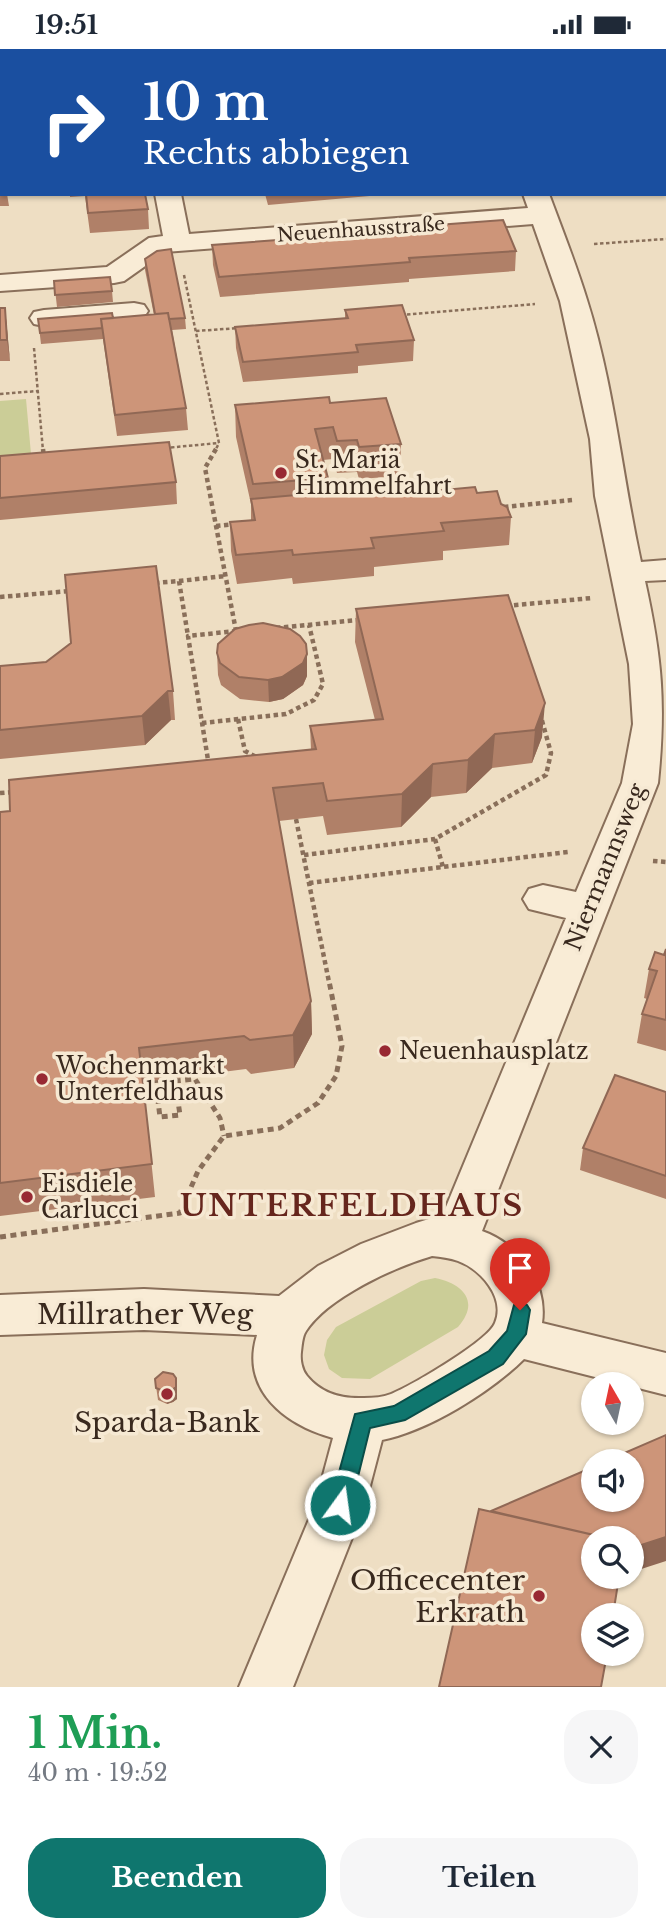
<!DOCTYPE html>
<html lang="de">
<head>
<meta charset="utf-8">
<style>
	:root { --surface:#fff; --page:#f6f6f7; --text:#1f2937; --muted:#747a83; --accent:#0f766e }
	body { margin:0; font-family:"Libre Baskerville",serif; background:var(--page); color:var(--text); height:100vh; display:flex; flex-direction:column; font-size:26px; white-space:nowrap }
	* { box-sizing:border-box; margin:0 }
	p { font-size:23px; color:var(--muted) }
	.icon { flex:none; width:38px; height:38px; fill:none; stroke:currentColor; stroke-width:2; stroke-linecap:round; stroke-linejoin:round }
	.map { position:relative; height:1638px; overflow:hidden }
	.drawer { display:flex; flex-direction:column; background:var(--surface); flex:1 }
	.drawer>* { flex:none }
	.banner { position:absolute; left:0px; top:0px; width:667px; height:147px; box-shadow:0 2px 5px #0004; background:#1a4fa0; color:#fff; overflow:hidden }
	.needle { width:46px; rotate:351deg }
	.tools { position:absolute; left:581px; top:1323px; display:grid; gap:14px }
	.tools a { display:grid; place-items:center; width:63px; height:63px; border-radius:50%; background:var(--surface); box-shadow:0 2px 5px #0004; font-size:35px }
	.pin { position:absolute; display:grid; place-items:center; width:60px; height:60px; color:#fff; margin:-72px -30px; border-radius:50% 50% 50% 0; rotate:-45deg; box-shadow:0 0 7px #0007 }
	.pin .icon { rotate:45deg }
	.me { position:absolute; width:77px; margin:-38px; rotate:14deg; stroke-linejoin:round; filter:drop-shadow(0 0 5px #0008) }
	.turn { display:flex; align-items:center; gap:24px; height:147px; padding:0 28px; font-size:32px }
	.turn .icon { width:91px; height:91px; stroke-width:2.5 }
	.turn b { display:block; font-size:49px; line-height:60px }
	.round { display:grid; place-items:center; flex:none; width:74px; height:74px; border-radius:28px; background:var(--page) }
	.summary { display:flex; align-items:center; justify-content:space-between; height:119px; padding:0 28px }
	h1 { font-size:42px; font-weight:700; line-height:52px; color:#1e9e55 }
	.button { display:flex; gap:14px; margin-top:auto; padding:14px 28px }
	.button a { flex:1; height:80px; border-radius:28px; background:var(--accent); color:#fff; font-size:28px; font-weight:700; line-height:80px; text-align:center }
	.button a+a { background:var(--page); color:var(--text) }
	.status { display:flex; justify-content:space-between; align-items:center; height:49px; padding:0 35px; background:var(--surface); direction:ltr }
	.status svg { height:19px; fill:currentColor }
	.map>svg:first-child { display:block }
</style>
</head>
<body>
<div class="status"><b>19:51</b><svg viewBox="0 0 49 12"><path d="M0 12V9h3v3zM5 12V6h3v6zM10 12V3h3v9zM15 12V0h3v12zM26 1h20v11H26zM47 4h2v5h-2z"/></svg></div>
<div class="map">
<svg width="666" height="1638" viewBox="0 0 666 1638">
	<rect width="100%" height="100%" fill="#eedec3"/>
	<!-- green -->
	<path fill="#cbcd97" d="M0 0H666V103L665 2H2L0 78Z
		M26 350 31 405 0 407V352Z
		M435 1229C464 1235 480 1253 458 1278L370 1330 342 1329 329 1320 324 1306 327 1291 336 1278 421 1232Z"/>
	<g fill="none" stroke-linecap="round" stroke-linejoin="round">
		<defs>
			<path id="minor" d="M489 0H513V2H490Z
				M665 104H666V120H665Z
				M155 145H181L189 185 528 159 523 145H549C562 180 576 215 587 251 614 336 622 426 641 513L666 511V531L645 532C662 609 666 655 658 734L482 1182C519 1195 548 1234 542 1274L666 1304V1346L524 1310C491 1343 428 1382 382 1391L365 1456 293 1638H239L315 1456 333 1389C285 1376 240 1341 257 1286L144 1281 0 1286V1246L144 1240 279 1247 318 1217 361 1195 416 1174 432 1169 441 1170 566 869 529 860 523 850 529 840 543 836 576 843 622 734 633 675 629 615 595 447 590 390 560 252 533 175 165 203 124 232 114 234 0 242V226L107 218 149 189 163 187ZM432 1207C441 1208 450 1209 458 1212 480 1220 506 1248 495 1274 488 1292 411 1337 391 1345 383 1348 373 1349 364 1349 342 1350 322 1345 307 1327 302 1321 300 1311 301 1303 302 1296 302 1288 306 1282 328 1248 395 1218 432 1207Z
				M134 254 144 256 148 262 144 268 44 277 34 275 30 269 34 263 44 261Z"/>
		</defs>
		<!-- minor casing -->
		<use href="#minor" stroke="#896f5a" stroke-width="4"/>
		<!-- path-far2 -->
		<path stroke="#896f5a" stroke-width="2.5" stroke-dasharray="3.5 2.5" stroke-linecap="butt" d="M594 195 666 190
			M184 226 219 394 215 402
			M401 266 535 255
			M196 282 239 279
			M34 299 43 402
			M0 345 38 342
			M165 399 219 394"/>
		<!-- path-far1 -->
		<path stroke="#896f5a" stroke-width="4.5" stroke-dasharray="4.5 3.5" stroke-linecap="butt" d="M43 400 44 408
			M216 400 205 419 236 582
			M504 458 572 451
			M216 477 236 475
			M179 532 225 527
			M155 534 179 532 188 587
			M0 548 70 542
			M506 557 592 549
			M276 579 358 571
			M238 670 245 702 258 709
			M202 674 286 665 314 651 323 635 309 576
			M209 717 188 587 236 582
			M0 744 13 743
			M296 770 329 933
			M435 790 443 818
			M304 806 435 790 546 726 551 704 541 668
			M653 812 666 813
			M309 834 568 803"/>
		<!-- path -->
		<path stroke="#896f5a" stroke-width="5" stroke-dasharray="6 4.5" stroke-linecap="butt" d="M155 1028 160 1068 180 1066 175 1032 195 1030 220 1069 224 1087
			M0 1188 180 1164 198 1122 224 1087 280 1079 318 1054 336 1027 342 997 329 932"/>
		<!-- minor -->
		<use href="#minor" fill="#f9ecd6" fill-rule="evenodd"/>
	</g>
	<!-- wall -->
	<path fill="#b08068" d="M0 120 7 145 9 157H0Z
		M70 145H145L148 160 149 180 90 184 85 147 70 148Z
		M265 145H392L268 156Z
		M398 179 516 202 515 222 409 230V233L220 248 213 216 212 196 398 182Z
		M145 210 185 269 186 280 172 281 186 359 188 381 117 387 103 290 41 295 38 270 113 269 154 266 145 221Z
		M54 232 112 242 113 253 57 258Z
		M0 259H5L10 312H0Z
		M345 261 414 291 413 312 358 317V324L243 333 236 299 235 278 345 269Z
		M330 354 401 395 400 427 359 430 357 423 337 424 333 410 323 411 328 429V443L390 446 477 444 501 455 511 468 509 496 443 502V511L374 518V527L293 535 292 529 237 535 231 502 230 473 251 471V455L236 388 235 356Z
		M0 407 176 433 177 455 0 471Z
		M508 546 542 688 532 714 492 719 466 744 431 748 401 778 327 786 323 767 279 772 311 952 312 985 294 1019 251 1025 246 1020 143 1033 155 1148 0 1167V763L10 762 311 701 310 677 375 671 355 593 356 560Z
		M217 604 307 627 303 636 283 650 269 653 240 650 221 636 218 626Z
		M0 617 173 642 175 671H171L145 696 0 710Z
		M666 900V1002L637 994 642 965 647 950 644 949 649 920 664 906Z
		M666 1043V1150L580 1121 583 1099Z
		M155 1330 177 1340V1350L173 1353 167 1355 158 1351Z"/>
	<!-- shaded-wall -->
	<path fill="#906855" d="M5 259 7 280 10 312 7 291Z
		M307 605V627L303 636 283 650 269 653 268 631Z
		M168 642 171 671 145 696 142 667Z
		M545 654 542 688 532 714 535 681Z
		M495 685 492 719 466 744 468 711Z
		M433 715 431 748 401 778 402 745Z
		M311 952 312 985 294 1019 293 986Z
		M176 1329 177 1340V1350L173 1353 167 1355 166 1343Z
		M666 1488V1512L632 1523V1499Z"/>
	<!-- building -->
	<path fill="#cd9579" stroke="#906855" stroke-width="2" d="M0 120H2V145L7 146H0Z
		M86 145H145L148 160 88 164Z
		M503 171 516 202 409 209 410 213 219 228 212 196 399 182 398 179Z
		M171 200 185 269 169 270 168 264 155 265 145 210 157 202Z
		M110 228 112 242 55 246 54 232Z
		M402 256 414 291 356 296 358 303 243 313 235 278 348 269 345 261Z
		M0 259H5L7 291H0Z
		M112 264 113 269 101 270 102 279 40 284 38 270Z
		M168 264 186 359 115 366 101 270Z
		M329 348 330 354 386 349 401 395 359 398 357 391 337 392 333 378 315 380 328 429 253 435 235 356Z
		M169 393 176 433 0 449V407Z
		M387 438 390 446 475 438 477 444 497 442 501 455 507 458 511 468 441 474 444 482 371 489 374 499 293 506 292 501 236 506 230 473 255 471 251 450Z
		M156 517 173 642H168L142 667 0 681V617L46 613 71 594 65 526Z
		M508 546 545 654 535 681 495 685 468 711 433 715 402 745 327 752 323 734 273 739 311 952 293 986 250 991 244 987 139 999 152 1115 0 1134V763L10 762 9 731 316 700 310 677 383 670 356 560Z
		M263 574 290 580 300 587 306 595 307 605 303 614 282 628 268 631 239 628 220 614 217 604 218 595 235 580 249 576Z
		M666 900V971L642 965 657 922 649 920 655 903 664 906Z
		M615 1026 666 1043V1127L583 1099Z
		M163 1323 173 1325 176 1329V1338L172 1341 166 1343 156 1339 155 1330Z
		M666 1386V1488L632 1499V1489H607L491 1462 593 1418V1451H632V1412H606Z
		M479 1460 607 1489H593V1528H619L613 1566H593V1605H607L601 1638H439Z"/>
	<!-- route -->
	<path fill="#0f766e" stroke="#0a4d48" stroke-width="2" d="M520 1253 527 1256 530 1261 526 1285 503 1315 405 1371 370 1379 351 1456 348 1463 340 1466 333 1463 330 1456 355 1365 394 1357 489 1302 507 1282 514 1256Z"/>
	<!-- markers -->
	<g fill="#982933" stroke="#f6e9d3" stroke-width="2.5">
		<circle cx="281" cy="424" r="7"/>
		<circle cx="385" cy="1002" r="7"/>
		<circle cx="42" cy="1030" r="7"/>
		<circle cx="27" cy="1148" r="7"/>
		<circle cx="167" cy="1345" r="7"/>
		<circle cx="539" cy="1547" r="7"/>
	</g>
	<g text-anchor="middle" stroke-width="7" stroke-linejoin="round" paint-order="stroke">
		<!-- far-street labels -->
		<g font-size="19" fill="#39291e" stroke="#f6e9d3">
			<text transform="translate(361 180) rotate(-4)" y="7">Neuenhausstraße</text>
		</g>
		<!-- poi labels -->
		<g font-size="23" fill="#39291e" stroke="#f6e9d3" text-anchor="start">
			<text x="295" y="419">St. Mariä<tspan x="295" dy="26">Himmelfahrt</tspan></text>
			<text x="399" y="1010">Neuenhausplatz</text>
			<text x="56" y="1025">Wochenmarkt<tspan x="56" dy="26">Unterfeldhaus</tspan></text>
			<text x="41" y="1143">Eisdiele<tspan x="41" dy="26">Carlucci</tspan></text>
		</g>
		<!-- street labels -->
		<g font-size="23" fill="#39291e" stroke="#f6e9d3">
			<text transform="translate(605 818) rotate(-68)" y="8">Niermannsweg</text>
		</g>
		<!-- near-street labels -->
		<g font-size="28" fill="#39291e" stroke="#f6e9d3">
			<text x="145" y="1275">Millrather Weg</text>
		</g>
		<!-- near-poi labels -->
		<g font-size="28" fill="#39291e" stroke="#f6e9d3">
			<text x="167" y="1383">Sparda-Bank</text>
			<text x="525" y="1541" text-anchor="end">Officecenter<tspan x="525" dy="32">Erkrath</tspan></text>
		</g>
		<!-- district labels -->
		<g font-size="30" font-weight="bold" letter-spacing="2" fill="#66261d" stroke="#f6e9d3">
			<text x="352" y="1167">UNTERFELDHAUS</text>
		</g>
	</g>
</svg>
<div class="tools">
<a><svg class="needle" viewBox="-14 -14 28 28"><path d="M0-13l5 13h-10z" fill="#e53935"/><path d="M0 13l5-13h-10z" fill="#747a83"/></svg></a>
<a><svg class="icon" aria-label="sound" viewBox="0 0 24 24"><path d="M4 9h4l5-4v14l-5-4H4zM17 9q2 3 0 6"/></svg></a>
<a><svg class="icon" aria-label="search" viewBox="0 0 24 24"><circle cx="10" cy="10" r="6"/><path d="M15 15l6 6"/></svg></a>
<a><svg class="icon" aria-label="layers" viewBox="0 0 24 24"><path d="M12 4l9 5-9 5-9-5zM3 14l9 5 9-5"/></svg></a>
</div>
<div class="pin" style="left:520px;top:1261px;background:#d93025"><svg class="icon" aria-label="arrive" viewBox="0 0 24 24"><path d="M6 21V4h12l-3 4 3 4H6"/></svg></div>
<svg class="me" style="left:340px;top:1456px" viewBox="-20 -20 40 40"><circle r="17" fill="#0f766e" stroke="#fff" stroke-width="3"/><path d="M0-11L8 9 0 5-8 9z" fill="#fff"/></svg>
<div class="banner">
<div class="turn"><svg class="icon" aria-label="right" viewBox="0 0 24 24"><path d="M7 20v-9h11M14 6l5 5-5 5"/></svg><div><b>10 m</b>Rechts abbiegen</div></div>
</div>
</div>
<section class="drawer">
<div class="summary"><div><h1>1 Min.</h1><p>40 m · 19:52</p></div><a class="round"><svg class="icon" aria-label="close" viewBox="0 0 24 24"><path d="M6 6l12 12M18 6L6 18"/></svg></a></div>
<div class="button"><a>Beenden</a><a>Teilen</a></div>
</section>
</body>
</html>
